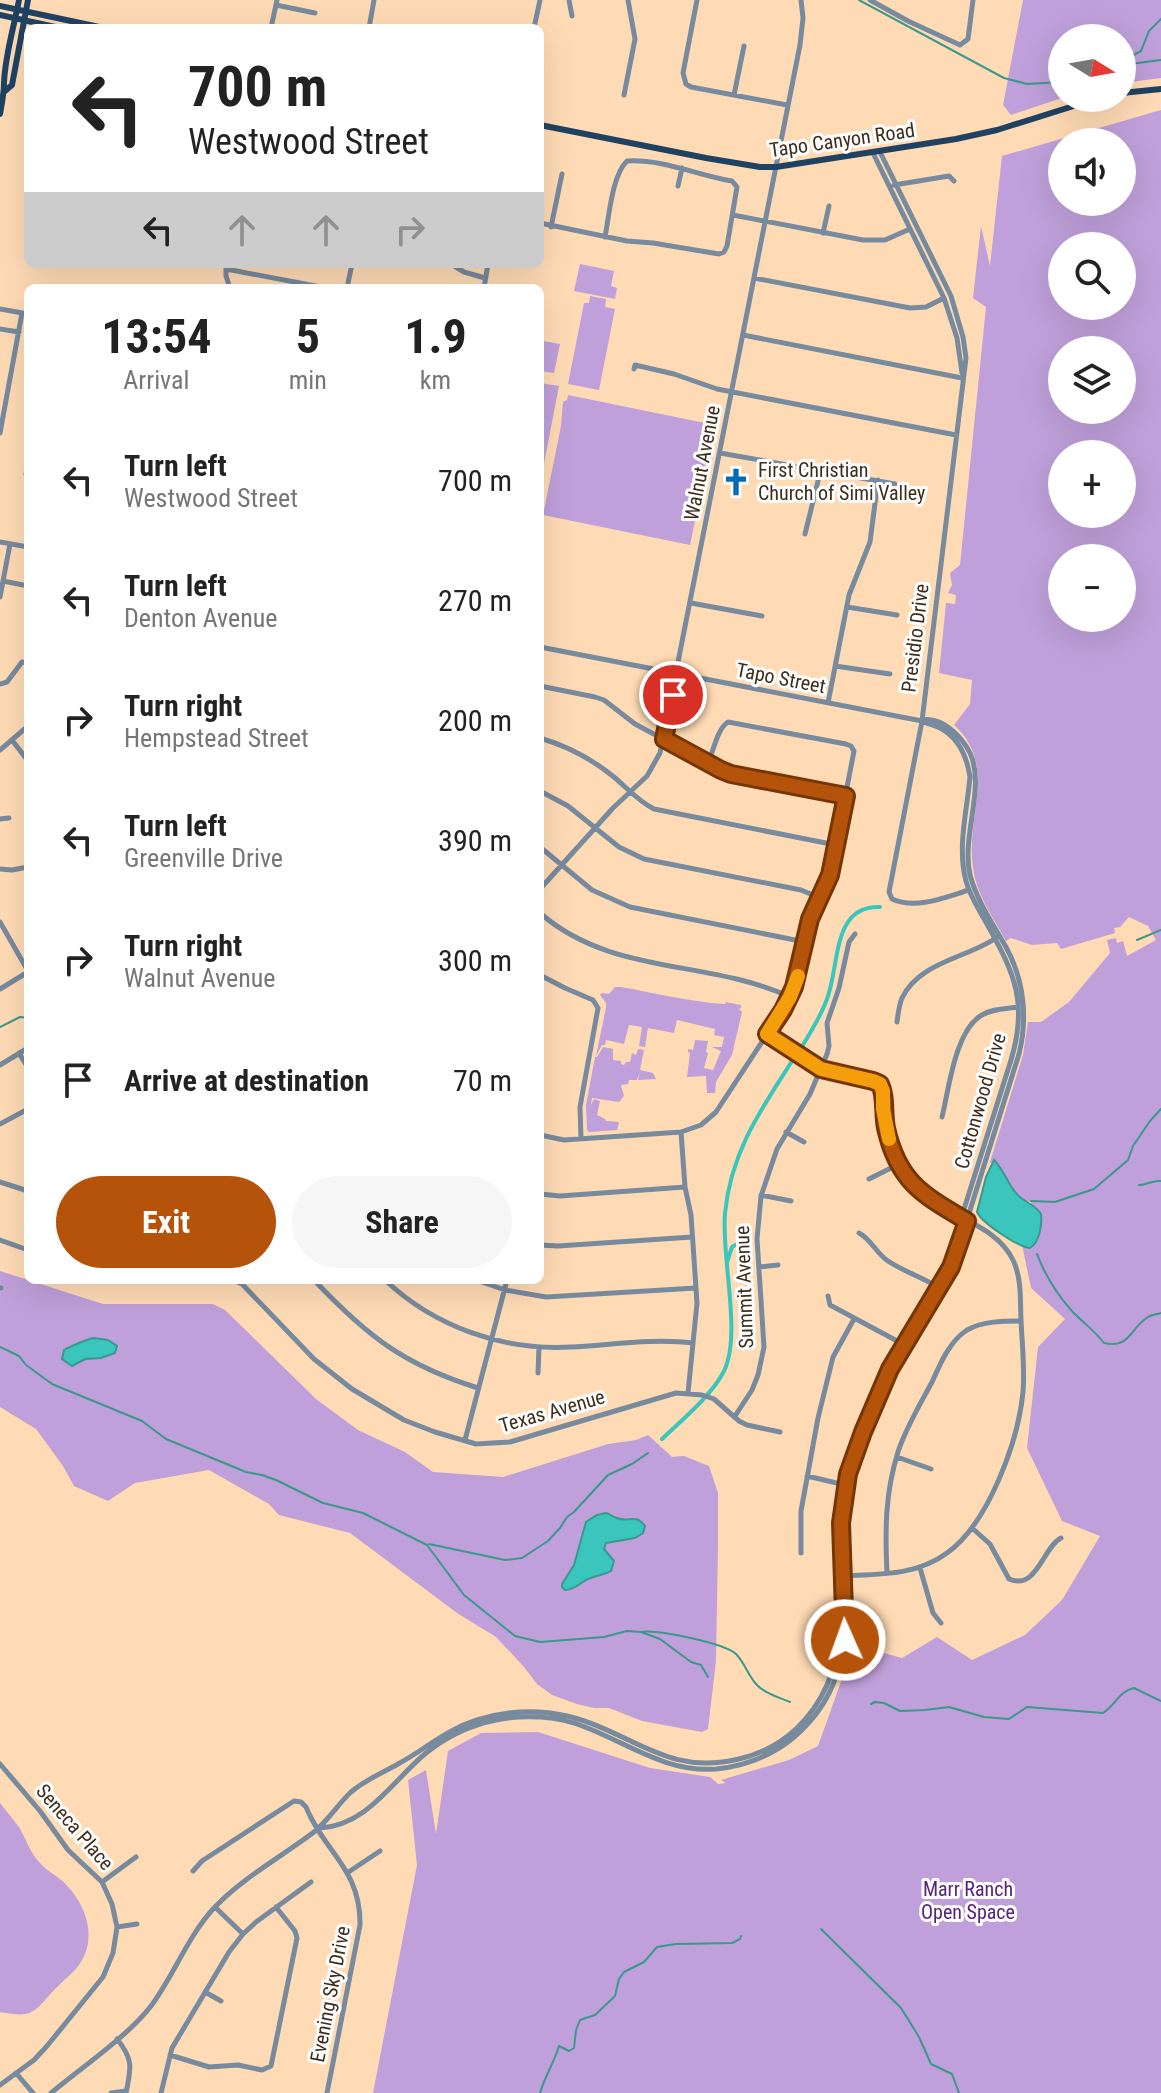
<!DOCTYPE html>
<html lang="en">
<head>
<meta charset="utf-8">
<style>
	:root { --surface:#fff; --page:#f6f6f6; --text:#222; --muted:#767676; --accent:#b45309 }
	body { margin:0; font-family:"Roboto Condensed",sans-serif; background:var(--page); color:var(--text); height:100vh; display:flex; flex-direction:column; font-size:30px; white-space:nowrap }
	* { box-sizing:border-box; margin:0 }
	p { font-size:26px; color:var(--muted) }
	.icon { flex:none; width:44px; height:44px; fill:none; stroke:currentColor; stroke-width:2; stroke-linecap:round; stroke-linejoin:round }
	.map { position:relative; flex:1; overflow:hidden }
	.sheet { position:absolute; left:24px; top:284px; width:520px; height:1000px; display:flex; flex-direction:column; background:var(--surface); border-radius:12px; box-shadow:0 8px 32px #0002 }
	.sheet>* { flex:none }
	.hud { position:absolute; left:24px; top:24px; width:520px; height:244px; border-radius:12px; box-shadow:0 8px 32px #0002; background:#fff; color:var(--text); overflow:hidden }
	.needle { width:52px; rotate:101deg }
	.buttons { position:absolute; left:1048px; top:24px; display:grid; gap:16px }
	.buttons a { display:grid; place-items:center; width:88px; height:88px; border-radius:50%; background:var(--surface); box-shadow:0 8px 32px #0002; font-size:40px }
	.pin { position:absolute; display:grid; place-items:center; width:68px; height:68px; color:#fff; margin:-34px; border:4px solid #fff; border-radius:50%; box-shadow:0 2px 8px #0007 }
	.me { position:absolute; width:88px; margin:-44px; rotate:358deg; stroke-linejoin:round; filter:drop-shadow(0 0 6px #0008) }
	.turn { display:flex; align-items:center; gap:28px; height:168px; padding:0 32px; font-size:36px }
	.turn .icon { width:104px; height:104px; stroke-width:2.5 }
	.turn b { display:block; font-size:56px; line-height:68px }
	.lanes { display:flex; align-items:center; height:76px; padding:0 32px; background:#0003; justify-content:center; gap:40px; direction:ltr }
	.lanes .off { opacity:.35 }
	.eta { display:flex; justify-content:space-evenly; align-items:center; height:136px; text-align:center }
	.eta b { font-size:48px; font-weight:700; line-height:56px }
	.cta { display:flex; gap:16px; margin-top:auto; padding:16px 32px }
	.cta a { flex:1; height:92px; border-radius:48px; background:var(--accent); color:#fff; font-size:32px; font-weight:700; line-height:92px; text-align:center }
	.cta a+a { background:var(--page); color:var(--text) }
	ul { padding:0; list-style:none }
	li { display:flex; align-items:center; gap:24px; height:120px; padding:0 32px }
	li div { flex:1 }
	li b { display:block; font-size:30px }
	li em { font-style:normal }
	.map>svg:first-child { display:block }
</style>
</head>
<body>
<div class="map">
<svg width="1161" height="2093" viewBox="0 0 1161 2093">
	<rect width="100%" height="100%" fill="#ffdbb5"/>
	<!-- green -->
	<path fill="#bfa0da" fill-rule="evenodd" d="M1023 0H1161V78L1122 83V38H1062V98L1011 115 1003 105Z
		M1161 110V2093H373L417 1865 408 1780 426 1770 436 1834 448 1751 481 1733 538 1732 650 1768 710 1777 718 1784 726 1783 721 1780 789 1760 818 1746 854 1645 902 1658 937 1637 972 1660 1025 1635 1062 1600 1100 1536 1062 1521 1027 1448 1038 1347 1065 1319 1031 1288 1020 1235 1031 1202 1022 1200 990 1162 1023 1055 1028 1022H1041L1069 1002 1110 953 1107 940 1116 938 1117 943 1123 941 1127 956 1156 940 1148 926 1129 917 1120 927 1114 928 1115 933 1061 949 1057 943 1032 945 1011 938 1006 941C993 917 976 894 973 867 965 817 999 766 954 725L970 704 972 680 939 673 946 603 955 604 956 595 948 593 952 585 950 573 960 565 986 307 973 298 981 226 990 266 1002 156ZM1062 142H1122V202H1062ZM1062 246H1122V306H1062ZM1062 350H1122V410H1062ZM1062 454H1122V514H1062ZM1062 558H1122V618H1062Z
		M580 264 614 271 611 286 617 288 615 299 574 291Z
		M590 296 606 299 605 307 615 309 599 390 568 384 584 303H589Z
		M540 335H544L543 341 560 344 554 373 540 371Z
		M540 383 559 386 540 484Z
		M568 395 715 425 690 545 543 515 561 426 563 402 567 400Z
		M615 987H621C655 993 690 1002 725 1004L726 1002 741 1005V1008L739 1009 742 1012 732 1055 716 1082 715 1093H707L706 1076 687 1077 690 1053 688 1052V1049L693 1050 695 1040 708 1041 706 1052 708 1053 704 1068 713 1070 721 1051 712 1047H722L724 1037 714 1035 715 1029 677 1020 674 1033 648 1028 645 1047 639 1046 642 1027 629 1025 624 1044 606 1040 605 1045H602L596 1056 606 1008V1003L600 995 602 993 609 994Z
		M603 1047 613 1049V1060L621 1061V1064L624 1065 626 1062H630L632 1053 636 1055 638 1049 644 1050 640 1070 653 1073 656 1079 638 1080 640 1072 637 1080H629L628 1084 621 1085 624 1096 619 1102 592 1098 591 1105 594 1099 600 1101 597 1115 605 1119 606 1121 619 1122 617 1130 589 1132 587 1130 586 1105 595 1057H597Z
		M0 1271 103 1304H213L225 1310 316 1399 358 1430 405 1452 433 1472 503 1477 608 1444 636 1440 648 1435 672 1457 684 1456 709 1466 718 1493V1544L716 1661 708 1729 702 1732 642 1721 609 1708H594L577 1704 552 1695 537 1684 524 1667 496 1637 457 1613 350 1533 279 1515 269 1504 209 1470 135 1483 108 1501 74 1486 63 1466 36 1429 0 1407Z
		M0 1803C6 1811 13 1819 19 1827 26 1839 31 1855 41 1864 46 1870 54 1874 60 1879 87 1902 101 1942 74 1971 68 1977 62 1982 56 1988 34 2011 35 2019 0 2012Z"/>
	<!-- water -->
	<path fill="#3ac6bd" stroke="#3b988c" stroke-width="2" d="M994 1160C1004 1170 1007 1183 1016 1193 1023 1202 1035 1204 1041 1214 1042 1225 1040 1242 1030 1248 1018 1247 982 1223 977 1212L986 1177Z
		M93 1338 108 1340 117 1346 115 1353 101 1358 85 1359 72 1366 62 1359 64 1350C71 1346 86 1340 93 1338Z
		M606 1513C610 1514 613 1517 617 1518 629 1523 636 1513 645 1526L643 1533 635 1538 606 1543 604 1549 614 1561 611 1571C604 1575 598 1575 591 1578 580 1581 577 1590 565 1590L562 1587V1584L574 1565 586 1522 597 1515Z"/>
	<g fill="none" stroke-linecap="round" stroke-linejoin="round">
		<!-- stream -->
		<path stroke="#3b988c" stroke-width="2" d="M859 0 1004 78 1027 84 1062 82
			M1122 61 1141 51 1149 31 1161 19
			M1122 65 1161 60
			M1137 940 1161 930
			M0 1027 20 1017 28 1018
			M1139 1185C1147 1185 1152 1180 1161 1181
			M1031 1201 1055 1202 1094 1189 1128 1160 1133 1146 1150 1121 1161 1109
			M1037 1254C1045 1275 1056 1293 1071 1310 1082 1322 1094 1330 1104 1343 1130 1349 1130 1328 1148 1317 1151 1315 1158 1314 1161 1313
			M0 1347 19 1356 26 1365 52 1384 142 1421 166 1439 246 1472 262 1475 276 1480 323 1503 363 1513 427 1545 464 1595 515 1636 540 1642 604 1637 627 1631 641 1632 660 1639 691 1662 701 1665 708 1677
			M429 1544 505 1560 522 1558 548 1541 560 1528 567 1517 574 1512 608 1475 632 1464 648 1453
			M641 1632C656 1629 724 1643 736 1654 745 1663 748 1676 757 1685 764 1693 780 1698 790 1702
			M871 1704 875 1702 884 1703 900 1711 925 1710 949 1707 984 1717 1009 1719 1027 1707 1103 1713C1115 1706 1119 1691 1134 1688L1161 1701
			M821 1929 901 2008 919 2037 931 2064 952 2074 959 2093
			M540 2093C545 2076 554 2063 559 2046L569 2051 574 2048 576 2030 580 2020 595 2015 615 1996 619 1979 624 1972 644 1962 657 1947 676 1944 732 1943 740 1939 741 1936"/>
		<!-- canal -->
		<path stroke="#3ac6bd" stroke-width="4" d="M801 1048C811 1032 821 1016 827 999 840 964 832 905 880 907
			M727 1262 732 1247 744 1240
			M662 1439C682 1420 712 1395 724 1371 742 1334 721 1258 725 1213 731 1151 762 1108 794 1058"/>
		<!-- minor -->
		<path stroke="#788a9d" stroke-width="5" d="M569 0 572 16
			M697 0 683 73 686 84 691 87 787 105
			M870 0 908 21 960 45 968 39 973 0
			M276 5 315 13
			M271 28 277 0
			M369 28 374 0
			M534 28 540 0
			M624 95 635 39 628 0
			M734 95 744 46
			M880 152 951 296 963 337 966 358 922 721 889 892 892 899C916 910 946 897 969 890
			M873 153 944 298 957 338 962 373
			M894 185 949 176 954 181
			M678 186 682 168
			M733 215 863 240H885L910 229
			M540 223 627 241 653 243 719 254 724 252 727 246 737 187 732 181C697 175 663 159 627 161 612 175 609 217 605 237
			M551 227 562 174
			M823 233 829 206
			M226 264V276L230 288
			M451 264 464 272 485 278
			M226 269 326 288
			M754 278 910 308 926 307 944 298
			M347 288 352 264
			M484 288 488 264
			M0 309 28 314
			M0 329 19 332
			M743 335 962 378
			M634 369 635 365 674 374 717 389 956 435
			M0 433 22 313
			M720 453 895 484
			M28 464 26 474 28 482
			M805 534 821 469
			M0 542 28 547
			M3 581 28 586
			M0 597 10 544
			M691 603 762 616
			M847 607 897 615
			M835 666 890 674
			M0 684 7 682 22 662 28 663
			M540 686 595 697 604 700 635 724 721 770 731 774 846 796
			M828 703 849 595 870 542 878 480
			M540 738C567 746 592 759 614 777 627 788 638 801 654 809L836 845
			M12 740 28 761
			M0 750 28 726
			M540 791 568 806 619 847 644 859 801 890 820 898
			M0 819 9 818
			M540 847 592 890 630 907 805 942
			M0 869 12 870 28 867
			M540 889 613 808 647 776 660 753 800 45 803 18 801 0
			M540 913C612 976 708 959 790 997
			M0 922 28 971
			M540 975 565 988 593 1000 598 1008 580 1107 581 1139
			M0 989 28 972
			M897 1022C898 1014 899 1005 902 998 919 962 967 958 996 938
			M767 1034 821 1069 873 1081 880 1084C885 1093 883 1103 884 1113 886 1135 893 1157 906 1175 917 1190 931 1201 948 1210 972 1224 1000 1233 1013 1260 1022 1279 1020 1300 1021 1320 1022 1344 1025 1368 1023 1392 1018 1442 988 1524 947 1553 916 1576 878 1574 842 1576
			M19 1053 28 1068
			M0 1065 28 1048
			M942 1117C949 1089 955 1030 982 1015 994 1008 1006 1009 1018 1007
			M0 1124 28 1109
			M681 1132 685 1187 691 1215 697 1303 688 1393
			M786 1132 804 1142
			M540 1135 564 1140 681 1132 701 1125 716 1112 783 1010 794 987 810 919 830 875 854 751 851 746 846 744 728 722C717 729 714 750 708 763
			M869 1179 899 1164
			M0 1182 28 1191
			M540 1194 560 1196 685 1187
			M761 1195 791 1201
			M859 1233C871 1239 876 1253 888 1261 903 1271 921 1277 936 1286
			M0 1240 28 1250
			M540 1245 558 1246 692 1237
			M759 1267 778 1265
			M233 1280 242 1284 314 1359 352 1389 404 1420 435 1432 476 1444 510 1442 676 1393 702 1395 714 1399 739 1421 747 1425 780 1432
			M314 1280C367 1336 404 1365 478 1388
			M385 1280C435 1327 503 1351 571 1347 611 1345 653 1338 693 1343
			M476 1280 505 1290 546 1297 696 1288
			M0 1288H1
			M828 1296 830 1305 899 1342
			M538 1373 539 1347
			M735 1416 752 1390 758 1375 764 1347 757 1239 761 1196 777 1149 810 1094 827 1054 829 1046 827 1023 839 988 849 942 855 934
			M465 1440 507 1280
			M897 1457 931 1469
			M807 1476 841 1484
			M972 1528 990 1544 1009 1579C1037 1591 1043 1547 1061 1538
			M801 1553V1511L818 1418 833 1357 854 1319
			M920 1568 933 1613 941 1623
			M887 1573C885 1531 885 1493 898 1452 906 1427 921 1403 933 1380 941 1362 950 1341 967 1330 983 1321 1003 1321 1021 1321
			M0 1764 40 1811 68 1850 102 1882 112 1904 117 1927 113 1953 103 1977 47 2046 34 2060 0 2085
			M320 1828C368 1825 392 1781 426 1753 446 1737 471 1725 496 1720 525 1714 558 1716 585 1727 629 1744 667 1773 716 1769 744 1766 771 1756 793 1738 883 1663 821 1561 851 1465 864 1426 879 1384 901 1349 919 1318 941 1289 956 1255L1019 1054C1028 1018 1024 980 1006 947 993 924 977 901 970 875 961 836 986 787 970 753 962 737 942 716 922 720
			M193 1871 202 1861 294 1801 301 1802 306 1807C324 1852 361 1869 360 1925L327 2093
			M347 1873 380 1851
			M102 1882 136 1857
			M215 1907 243 1934
			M117 1927 137 1924
			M205 1992 221 2001
			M117 2039C134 2060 131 2068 126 2093
			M170 2055 209 2067 238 2065 262 2070 271 2066 297 1938 295 1931 276 1907
			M16 2073 33 2093
			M51 2093C81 2068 128 2036 151 2006 174 1975 187 1938 213 1909 242 1878 281 1857 314 1832 328 1821 338 1804 351 1792 365 1780 382 1773 398 1764 426 1749 445 1730 477 1720 506 1711 537 1709 567 1716 631 1731 666 1777 739 1759 761 1754 780 1744 797 1728 824 1702 837 1668 840 1631L835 1530 841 1484 845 1466 859 1427 887 1364 947 1263 1011 1060C1028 1004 1015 974 988 926 980 911 970 897 966 881 957 847 967 811 970 777 967 757 959 738 940 728 934 725 927 724 922 721L540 647
			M111 2093 126 2091
			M161 2093 172 2048 229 1952 243 1934 256 1922 311 1882"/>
		<!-- major -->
		<path stroke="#204262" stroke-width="6" d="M0 6 104 28
			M0 15 60 28
			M5 91 12 85 28 0
			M1122 93 1161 89
			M0 114C2 103 4 93 4 83 5 55 14 27 19 0
			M540 125 706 158 760 167H776L956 139 997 130 1099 98"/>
	</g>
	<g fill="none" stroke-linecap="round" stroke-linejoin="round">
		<defs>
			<path id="route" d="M673 695 664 739 721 770 731 774 846 796 830 875 810 919 794 987 783 1010 767 1034 821 1069 873 1081 880 1084C886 1096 883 1114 886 1128 898 1182 923 1195 967 1221L951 1267 890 1369 863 1432 848 1474 841 1523 845 1640"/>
		</defs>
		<!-- route casing -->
		<use href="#route" stroke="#753606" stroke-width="20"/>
		<!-- route -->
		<use href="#route" stroke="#b45309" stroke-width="14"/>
		<!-- slow -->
		<path stroke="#f59e0b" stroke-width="14" d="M798 976 790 997 767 1034 821 1069 873 1081 880 1084 883 1091V1109L889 1139"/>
	</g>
	<!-- icons -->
	<defs>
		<symbol id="church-bare" viewBox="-9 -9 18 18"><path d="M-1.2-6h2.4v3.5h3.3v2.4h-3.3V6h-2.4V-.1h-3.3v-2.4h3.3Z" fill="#006cb7" stroke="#fff" stroke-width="2.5" paint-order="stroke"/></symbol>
	</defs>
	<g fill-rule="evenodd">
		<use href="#church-bare" x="716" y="462" width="40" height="40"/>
	</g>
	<g text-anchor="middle" stroke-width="6" stroke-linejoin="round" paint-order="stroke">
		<!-- street labels -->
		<g font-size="20" fill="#3e2d1a" stroke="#fff">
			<text transform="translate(842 140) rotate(-8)" y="7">Tapo Canyon Road</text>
			<text transform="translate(702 463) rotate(-79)" y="7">Walnut Avenue</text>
			<text transform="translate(915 638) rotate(-83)" y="7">Presidio Drive</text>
			<text transform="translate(781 678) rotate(11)" y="7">Tapo Street</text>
			<text transform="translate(980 1101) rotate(-74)" y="7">Cottonwood Drive</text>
			<text transform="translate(744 1287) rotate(-92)" y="7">Summit Avenue</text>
			<text transform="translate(552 1411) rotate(-16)" y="7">Texas Avenue</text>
			<text transform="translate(75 1827) rotate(49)" y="7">Seneca Place</text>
			<text transform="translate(330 1994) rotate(-79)" y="7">Evening Sky Drive</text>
		</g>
		<!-- poi labels -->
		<g font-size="20" fill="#3e2d1a" stroke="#fff" text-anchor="start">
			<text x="758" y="477">First Christian<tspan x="758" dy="23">Church of Simi Valley</tspan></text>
		</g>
		<!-- park labels -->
		<g font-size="20" fill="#58227b" stroke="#fff">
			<text x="968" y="1896">Marr Ranch<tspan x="968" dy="23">Open Space</tspan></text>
		</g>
	</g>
</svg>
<div class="buttons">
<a><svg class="needle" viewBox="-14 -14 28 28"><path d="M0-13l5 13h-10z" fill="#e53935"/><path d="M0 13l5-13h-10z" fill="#767676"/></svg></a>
<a><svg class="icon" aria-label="sound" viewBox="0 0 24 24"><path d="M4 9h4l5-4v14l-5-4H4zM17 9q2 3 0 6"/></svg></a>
<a><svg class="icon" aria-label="search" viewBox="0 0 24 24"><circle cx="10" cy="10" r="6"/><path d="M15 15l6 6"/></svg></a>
<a><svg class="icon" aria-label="layers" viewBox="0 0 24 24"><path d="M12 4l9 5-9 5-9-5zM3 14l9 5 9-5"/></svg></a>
<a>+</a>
<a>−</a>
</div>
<div class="pin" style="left:673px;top:695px;background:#d93025"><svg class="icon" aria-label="arrive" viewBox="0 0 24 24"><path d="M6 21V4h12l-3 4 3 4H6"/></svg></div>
<svg class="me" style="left:845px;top:1640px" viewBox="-20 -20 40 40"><circle r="17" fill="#b45309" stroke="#fff" stroke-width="3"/><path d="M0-11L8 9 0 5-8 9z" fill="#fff"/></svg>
<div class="hud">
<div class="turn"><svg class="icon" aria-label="left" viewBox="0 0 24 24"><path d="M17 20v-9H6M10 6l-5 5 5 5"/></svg><div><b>700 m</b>Westwood Street</div></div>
<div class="lanes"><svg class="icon" aria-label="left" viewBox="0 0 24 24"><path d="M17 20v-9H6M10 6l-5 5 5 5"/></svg><svg class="icon off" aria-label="ahead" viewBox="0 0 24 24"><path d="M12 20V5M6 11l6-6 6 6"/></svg><svg class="icon off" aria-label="ahead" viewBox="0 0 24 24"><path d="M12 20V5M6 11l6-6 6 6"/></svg><svg class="icon off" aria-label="right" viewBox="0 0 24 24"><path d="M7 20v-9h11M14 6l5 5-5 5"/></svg></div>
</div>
<section class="sheet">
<div class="eta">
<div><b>13:54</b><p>Arrival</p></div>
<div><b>5</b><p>min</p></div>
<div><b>1.9</b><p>km</p></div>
</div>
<ul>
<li><svg class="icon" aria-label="left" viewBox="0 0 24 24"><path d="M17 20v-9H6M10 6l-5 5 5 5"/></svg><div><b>Turn left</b><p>Westwood Street</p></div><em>700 m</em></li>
<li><svg class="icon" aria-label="left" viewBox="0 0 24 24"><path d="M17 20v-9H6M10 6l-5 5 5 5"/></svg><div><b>Turn left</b><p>Denton Avenue</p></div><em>270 m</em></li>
<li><svg class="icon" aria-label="right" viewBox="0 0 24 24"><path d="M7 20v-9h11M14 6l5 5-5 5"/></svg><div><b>Turn right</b><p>Hempstead Street</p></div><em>200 m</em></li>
<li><svg class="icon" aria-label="left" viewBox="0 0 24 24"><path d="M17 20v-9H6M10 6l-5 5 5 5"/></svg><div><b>Turn left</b><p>Greenville Drive</p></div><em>390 m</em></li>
<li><svg class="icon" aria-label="right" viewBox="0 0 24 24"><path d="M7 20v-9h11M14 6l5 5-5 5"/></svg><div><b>Turn right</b><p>Walnut Avenue</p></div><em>300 m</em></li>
<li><svg class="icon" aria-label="arrive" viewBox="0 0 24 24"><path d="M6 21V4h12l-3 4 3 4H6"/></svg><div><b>Arrive at destination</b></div><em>70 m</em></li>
</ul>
<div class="cta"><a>Exit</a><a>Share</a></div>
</section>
</div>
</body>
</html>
